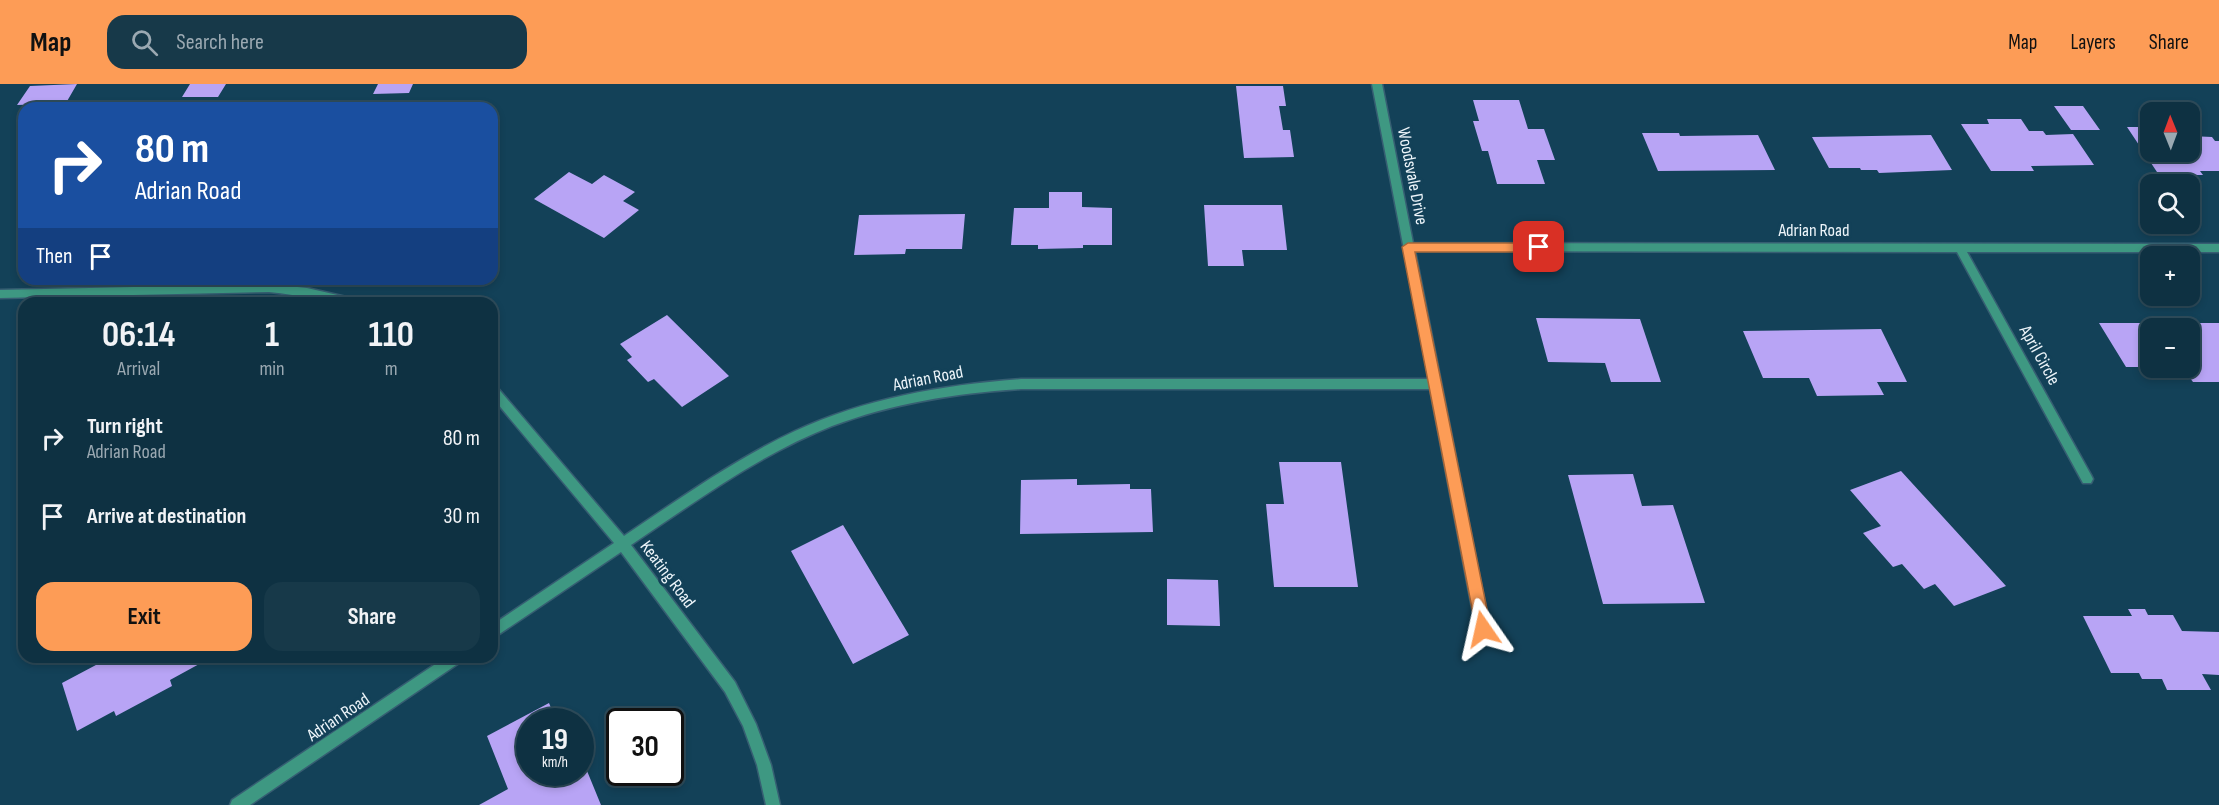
<!DOCTYPE html>
<html lang="en">
<head>
<meta charset="utf-8">
<style>
	:root { --surface:#0e3142; --page:#173949; --text:#f1f3f6; --muted:#9ba9b2; --line:#2e4c5b; --accent:#fd9c56 }
	body { margin:0; font-family:"Sofia Sans Condensed",sans-serif; background:var(--page); color:var(--text); height:100vh; display:flex; flex-direction:column; font-size:22px; white-space:nowrap }
	* { box-sizing:border-box; margin:0 }
	p { font-size:20px; color:var(--muted) }
	.icon { flex:none; width:33px; height:33px; fill:none; stroke:currentColor; stroke-width:2; stroke-linecap:round; stroke-linejoin:round }
	.map { position:relative; flex:1; overflow:hidden }
	.sheet { position:absolute; left:18px; top:213px; width:480px; height:366px; display:flex; flex-direction:column; background:var(--surface); border-radius:18px; box-shadow:0 3px 9px #0003,0 0 0 2px var(--line) }
	.sheet>* { flex:none }
	.top-card { position:absolute; left:18px; top:18px; width:480px; height:183px; border-radius:18px; box-shadow:0 3px 9px #0003,0 0 0 2px var(--line); background:#1a4fa0; color:#fff; overflow:hidden }
	.needle { width:39px; rotate:359deg }
	.fabs { position:absolute; left:2140px; top:18px; display:grid; gap:12px }
	.fabs a { display:grid; place-items:center; width:60px; height:60px; border-radius:12px; background:var(--surface); box-shadow:0 3px 9px #0003,0 0 0 2px var(--line); font-size:30px }
	.speed { position:absolute; left:516px; top:624px; display:flex; gap:12px; font-size:30px; font-weight:700; text-align:center }
	.speed>* { display:grid; place-content:center; width:78px; height:78px; border-radius:50%; background:var(--surface); box-shadow:0 3px 9px #0003,0 0 0 2px var(--line); line-height:1 }
	.speed small { font-size:15px; font-weight:400 }
	.speed .limit { border:3px solid #111; border-radius:9px; background:#fff; color:#111 }
	.pin { position:absolute; display:grid; place-items:center; width:51px; height:51px; color:#fff; margin:-26px; border-radius:12px; box-shadow:0 3px 9px #0006 }
	.me { position:absolute; width:66px; margin:-33px; rotate:349deg; stroke-linejoin:round; filter:drop-shadow(0 0 4px #0008) }
	.turn { display:flex; align-items:center; gap:21px; height:126px; padding:0 18px; font-size:27px }
	.turn .icon { width:78px; height:78px; stroke-width:2.5 }
	.turn b { display:block; font-size:42px; line-height:51px }
	.then { display:flex; align-items:center; height:57px; padding:0 18px; background:#0003; gap:12px; font-size:22px }
	.eta { display:flex; justify-content:space-evenly; align-items:center; height:102px; text-align:center }
	.eta b { font-size:36px; font-weight:700; line-height:42px }
	.cta { display:flex; gap:12px; margin-top:auto; padding:12px 18px }
	.cta a { flex:1; height:69px; border-radius:18px; background:var(--accent); color:#111; font-size:24px; font-weight:700; line-height:69px; text-align:center }
	.cta a+a { background:var(--page); color:var(--text) }
	ul { padding:0; list-style:none }
	li { display:flex; align-items:center; gap:18px; height:78px; padding:0 18px }
	li div { flex:1 }
	li b { display:block; font-size:22px }
	li em { font-style:normal }
	header { display:flex; align-items:center; gap:36px; box-sizing:border-box; height:84px; padding:0 30px; background:var(--accent); color:#111 }
	header strong { font-size:28px }
	nav { display:flex; gap:33px; margin-inline-start:auto; font-size:21px }
	.search { width:420px; height:54px; background:var(--page); display:flex; align-items:center; gap:15px; box-sizing:border-box; padding:0 21px; border-radius:18px; color:var(--muted); font-size:22px }
	.map>svg:first-child { display:block }
</style>
</head>
<body>
<header>
<strong>Map</strong>
<div class="search"><svg class="icon" aria-label="search" viewBox="0 0 24 24"><circle cx="10" cy="10" r="6"/><path d="M15 15l6 6"/></svg>Search here</div>
<nav><a>Map</a><a>Layers</a><a>Share</a></nav>
</header>
<div class="map">
<svg width="2219" height="721" viewBox="0 0 2219 721">
	<rect width="100%" height="100%" fill="#134158"/>
	<!-- building -->
	<path fill="#b8a4f5" d="M77 0 66 19 17 21 30 2Z
		M190 0H226L218 13H182Z
		M378 0H413L409 9 373 10Z
		M1236 2H1283L1286 22H1279L1283 46H1290L1294 73 1244 74Z
		M1473 16H1519L1528 45H1544L1555 76H1537L1545 100H1497L1488 67H1482L1473 37H1479Z
		M2054 22H2083L2100 46H2071Z
		M1987 35H2021L2029 47H2043L2046 51 2073 50 2094 81 2031 82 2034 87H1991L1961 40H1989Z
		M2127 43H2151V68H2190V52L2212 53 2215 57H2219V87H2200L2203 91H2159Z
		M1642 49H1679L1680 52 1758 51 1775 86 1658 87Z
		M1931 51 1952 86 1879 89 1877 86H1861L1860 84H1829L1812 53Z
		M569 88 592 100 604 91 635 108 623 117 639 126 604 154 534 115Z
		M1049 108H1082V123L1112 124V161H1083V164L1038 165V161H1011L1014 124H1049Z
		M1204 121H1282L1287 166H1242L1244 182H1208Z
		M965 130 962 165H906L905 170 854 171 859 131Z
		M667 231 729 292 682 323 654 295 648 298 627 276 632 273 620 260Z
		M1536 234 1640 235 1661 298H1611L1605 279 1548 278Z
		M2099 239H2219V298H2193L2187 290H2165L2161 284H2190V244H2151V283H2126Z
		M1881 245 1907 298H1877L1884 311 1817 312 1809 294H1763L1743 247Z
		M1279 378H1341L1358 503H1274L1266 420H1284Z
		M1901 387 2006 502 1954 522 1935 500 1924 505 1902 480 1893 483 1863 449 1881 442 1850 406Z
		M1633 390 1642 422 1673 421 1705 519 1603 520 1568 391Z
		M1077 395V401L1130 400V405H1151L1153 448 1020 450 1021 396Z
		M843 441 909 551 853 580 791 467Z
		M1167 495 1218 496 1220 542 1167 541Z
		M2128 525H2145L2148 531H2173L2182 547 2219 548V591L2202 590 2211 606H2167L2162 595H2142L2139 589H2111L2083 532H2132Z
		M111 573H212L170 596 172 602 116 632 114 627 77 647 62 599Z
		M549 619 557 638H530V688H580V684L585 682 601 721H479L508 705 487 652Z"/>
	<g fill="none" stroke-linecap="round" stroke-linejoin="round">
		<defs>
			<path id="minor" d="M1372 0H1382L1413 159 2219 160V168H1967L2091 391 2093 395 2091 399H2083L1957 168 1415 167 1490 545 1488 549 1483 551 1478 549 1476 545 1430 305H1021C957 309 893 319 832 342 760 370 695 418 631 461L735 598 756 640 771 681 780 721H766L757 681 743 642 725 608 621 468 492 555V541L614 459 492 313V300L496 302 624 452C679 415 735 375 795 347 866 314 943 301 1021 295H1429Z
				M269 200 307 204 355 215 361 219C330 219 300 211 269 208L0 214V206Z
				M446 573H464L462 577 250 721H230L232 716Z"/>
		</defs>
		<!-- minor casing -->
		<use href="#minor" stroke="#365e72" stroke-width="3"/>
		<!-- minor -->
		<use href="#minor" fill="#3e9882" fill-rule="evenodd"/>
	</g>
	<!-- route -->
	<path fill="#fd9c56" stroke="#a46538" stroke-width="1.5" d="M1408 159H1539L1545 163 1539 168H1415L1491 545 1489 549 1483 551 1478 549 1476 545 1402 163Z"/>
	<g text-anchor="middle" stroke-width="6" stroke-linejoin="round" paint-order="stroke">
		<!-- street labels -->
		<g font-size="18" fill="#edf5fa" stroke="#134158">
			<text transform="translate(1413 92) rotate(79)" y="6">Woodsvale Drive</text>
			<text x="1814" y="152">Adrian Road</text>
			<text transform="translate(2040 271) rotate(61)" y="6">April Circle</text>
			<text transform="translate(928 294) rotate(-11)" y="6">Adrian Road</text>
			<text transform="translate(668 490) rotate(53)" y="6">Keating Road</text>
			<text transform="translate(338 633) rotate(-34)" y="6">Adrian Road</text>
		</g>
	</g>
</svg>
<div class="fabs">
<a><svg class="needle" viewBox="-14 -14 28 28"><path d="M0-13l5 13h-10z" fill="#e53935"/><path d="M0 13l5-13h-10z" fill="#9ba9b2"/></svg></a>
<a><svg class="icon" aria-label="search" viewBox="0 0 24 24"><circle cx="10" cy="10" r="6"/><path d="M15 15l6 6"/></svg></a>
<a>+</a>
<a>−</a>
</div>
<div class="speed"><div>19<small>km/h</small></div><div class="limit">30</div></div>
<div class="pin" style="left:1539px;top:163px;background:#d93025"><svg class="icon" aria-label="arrive" viewBox="0 0 24 24"><path d="M6 21V4h12l-3 4 3 4H6"/></svg></div>
<svg class="me" style="left:1483px;top:545px" viewBox="-20 -20 40 40"><path d="M0-17L14 15 0 8-14 15z" fill="#fd9c56" stroke="#fff" stroke-width="4"/></svg>
<div class="top-card">
<div class="turn"><svg class="icon" aria-label="right" viewBox="0 0 24 24"><path d="M7 20v-9h11M14 6l5 5-5 5"/></svg><div><b>80 m</b>Adrian Road</div></div>
<div class="then">Then<svg class="icon" aria-label="arrive" viewBox="0 0 24 24"><path d="M6 21V4h12l-3 4 3 4H6"/></svg></div>
</div>
<section class="sheet">
<div class="eta">
<div><b>06:14</b><p>Arrival</p></div>
<div><b>1</b><p>min</p></div>
<div><b>110</b><p>m</p></div>
</div>
<ul>
<li><svg class="icon" aria-label="right" viewBox="0 0 24 24"><path d="M7 20v-9h11M14 6l5 5-5 5"/></svg><div><b>Turn right</b><p>Adrian Road</p></div><em>80 m</em></li>
<li><svg class="icon" aria-label="arrive" viewBox="0 0 24 24"><path d="M6 21V4h12l-3 4 3 4H6"/></svg><div><b>Arrive at destination</b></div><em>30 m</em></li>
</ul>
<div class="cta"><a>Exit</a><a>Share</a></div>
</section>
</div>
</body>
</html>
